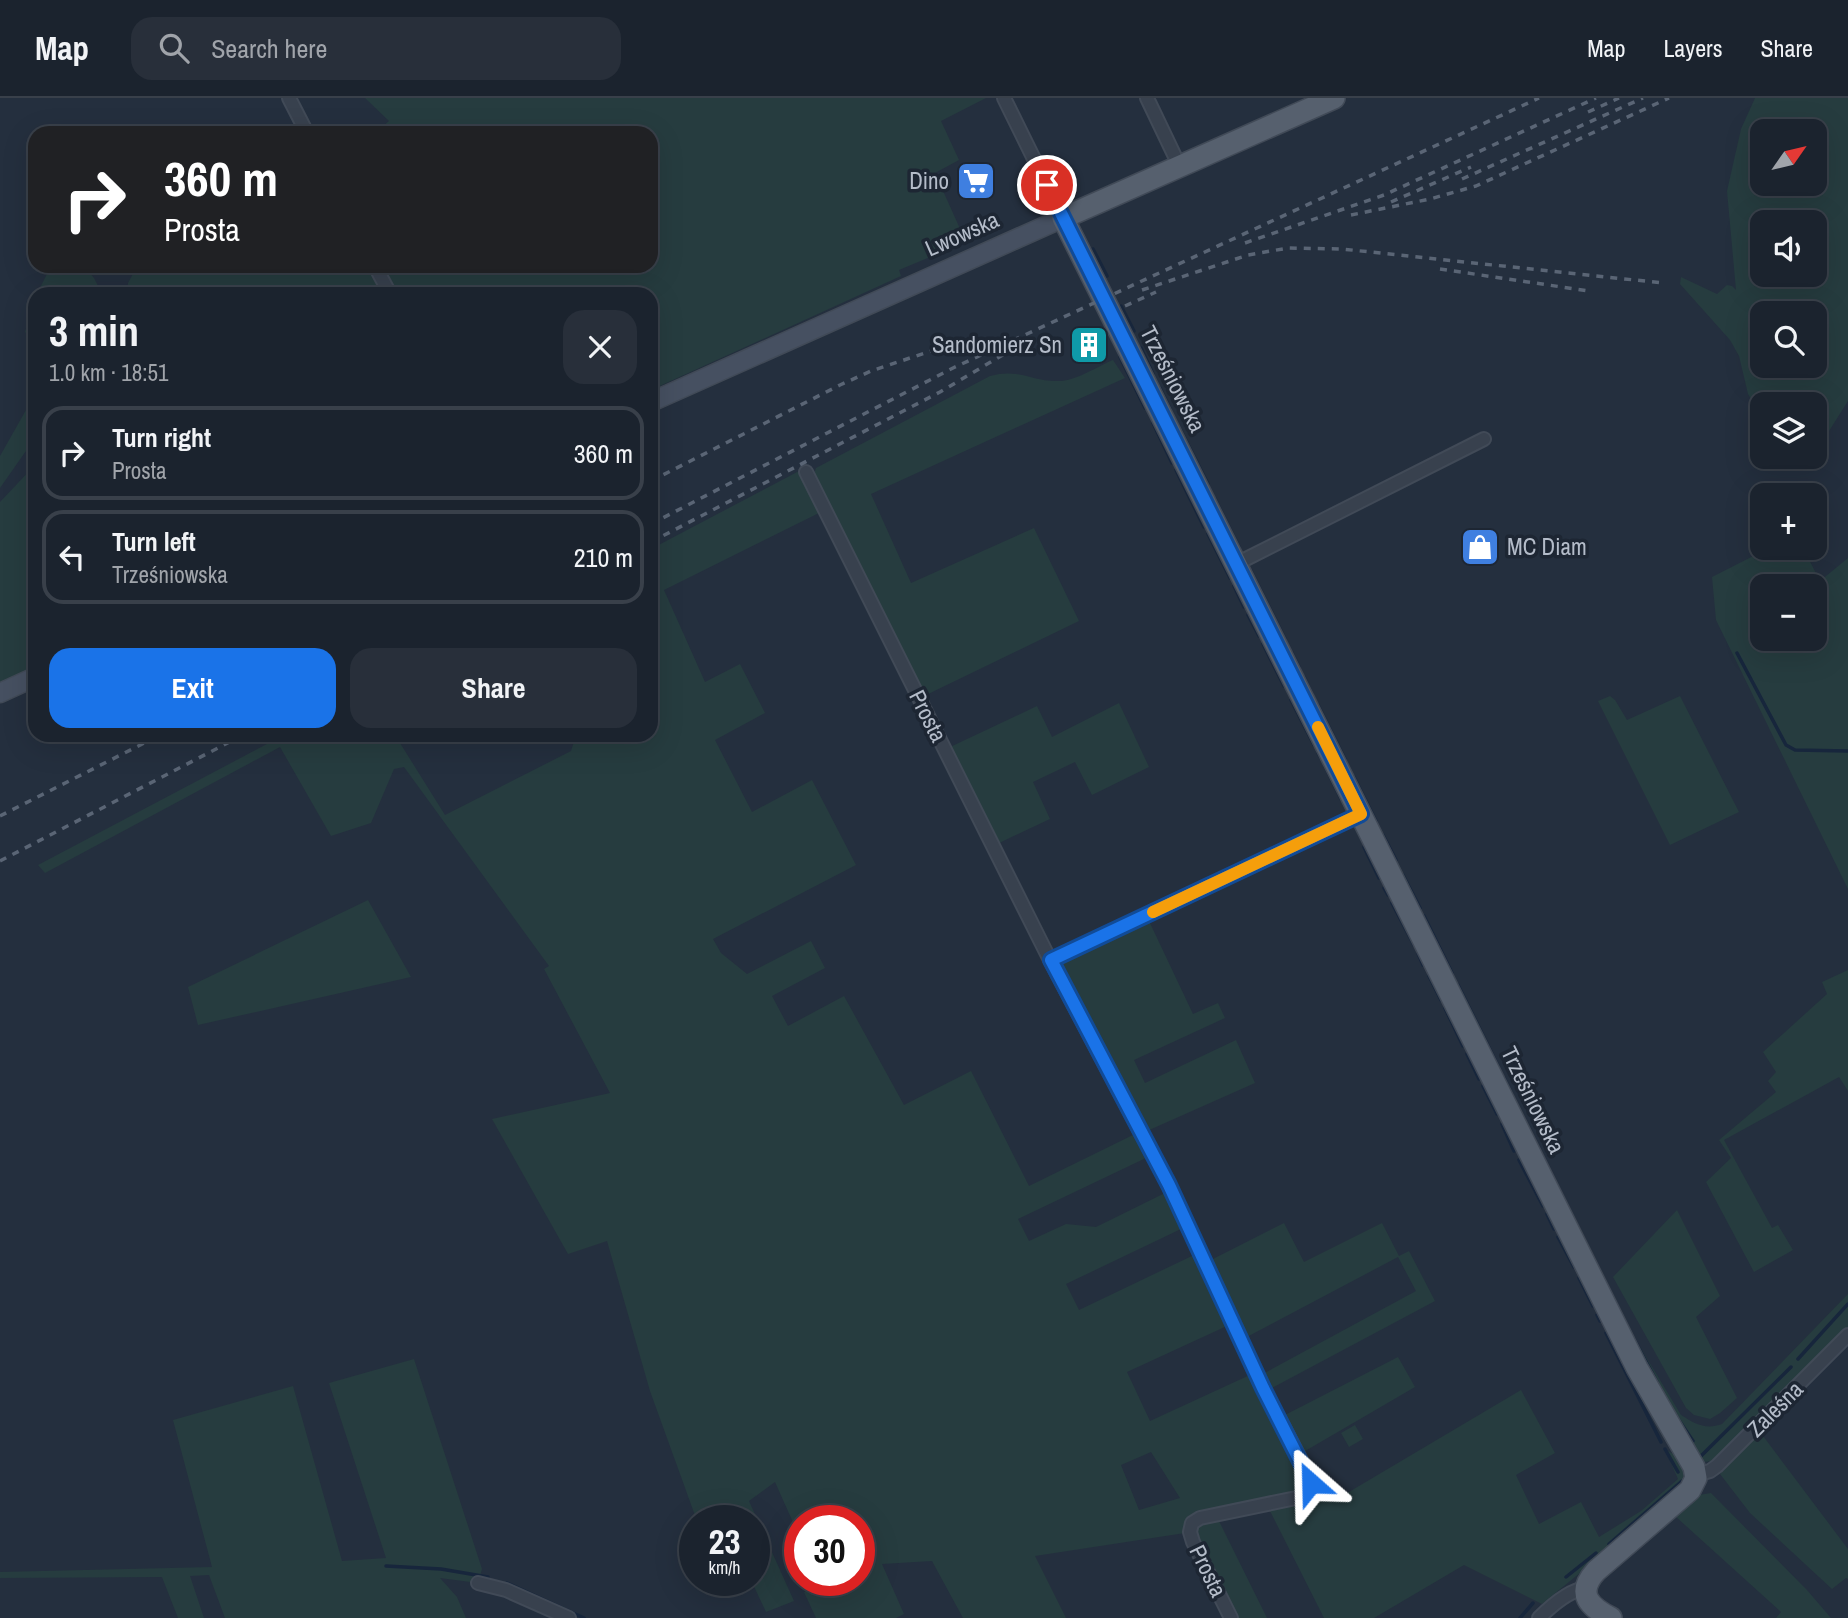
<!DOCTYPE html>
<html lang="en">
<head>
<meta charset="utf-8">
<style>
	:root { --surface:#1b232e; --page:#282f3a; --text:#f1f3f6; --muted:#a0a4aa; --line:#39404a; --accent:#1a73e8 }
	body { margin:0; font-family:"Archivo Narrow",sans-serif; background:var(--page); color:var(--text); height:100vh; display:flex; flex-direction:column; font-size:26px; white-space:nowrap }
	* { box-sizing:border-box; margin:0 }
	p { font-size:23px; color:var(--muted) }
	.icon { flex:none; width:38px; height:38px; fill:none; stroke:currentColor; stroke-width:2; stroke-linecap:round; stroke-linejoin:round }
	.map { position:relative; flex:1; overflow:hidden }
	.details { position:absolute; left:28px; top:189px; width:630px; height:455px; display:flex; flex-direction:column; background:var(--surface); border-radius:21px; box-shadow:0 7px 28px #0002,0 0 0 2px var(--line) }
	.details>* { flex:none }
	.guide { position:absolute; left:28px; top:28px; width:630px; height:147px; border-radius:21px; box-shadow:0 7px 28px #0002,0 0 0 2px var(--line); background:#202124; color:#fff; overflow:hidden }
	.needle { width:46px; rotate:56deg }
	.controls { position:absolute; left:1750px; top:21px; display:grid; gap:14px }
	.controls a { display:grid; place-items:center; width:77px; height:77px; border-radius:14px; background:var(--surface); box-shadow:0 7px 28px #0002,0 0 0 2px var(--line); font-size:35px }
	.speed { position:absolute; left:679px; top:1407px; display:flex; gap:14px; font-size:35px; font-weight:700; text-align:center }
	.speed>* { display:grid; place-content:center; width:91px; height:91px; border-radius:50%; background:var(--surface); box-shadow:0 7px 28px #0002,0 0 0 2px var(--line); line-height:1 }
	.speed small { font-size:18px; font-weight:400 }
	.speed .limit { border:10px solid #d22; background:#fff; color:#111 }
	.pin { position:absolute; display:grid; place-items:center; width:60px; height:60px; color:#fff; margin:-30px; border:4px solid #fff; border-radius:50%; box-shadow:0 2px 7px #0007 }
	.me { position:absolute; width:77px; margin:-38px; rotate:335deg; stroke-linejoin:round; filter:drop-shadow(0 0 5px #0008) }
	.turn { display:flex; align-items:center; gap:24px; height:147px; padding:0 21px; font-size:32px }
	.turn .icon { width:91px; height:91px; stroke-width:2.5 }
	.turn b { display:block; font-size:49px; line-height:60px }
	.round { display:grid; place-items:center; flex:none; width:74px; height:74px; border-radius:21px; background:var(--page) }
	.head { display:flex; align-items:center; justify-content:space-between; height:119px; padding:0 21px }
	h1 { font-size:42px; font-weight:800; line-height:52px }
	.cta { display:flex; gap:14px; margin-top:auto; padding:14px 21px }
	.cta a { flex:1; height:80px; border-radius:21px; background:var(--accent); color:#fff; font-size:28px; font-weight:800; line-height:80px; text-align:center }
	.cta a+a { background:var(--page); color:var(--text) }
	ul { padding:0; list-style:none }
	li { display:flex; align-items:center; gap:21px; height:94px; margin:0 14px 10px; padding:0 7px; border:4px solid var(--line); border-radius:21px }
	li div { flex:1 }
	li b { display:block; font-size:26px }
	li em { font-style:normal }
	header { display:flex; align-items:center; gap:42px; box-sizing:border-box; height:98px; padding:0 35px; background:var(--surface); border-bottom:2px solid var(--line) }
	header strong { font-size:33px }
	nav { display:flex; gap:38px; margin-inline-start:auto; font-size:24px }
	.search { width:490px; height:63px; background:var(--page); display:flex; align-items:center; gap:18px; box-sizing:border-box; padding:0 24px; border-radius:21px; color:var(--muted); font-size:26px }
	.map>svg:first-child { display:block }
</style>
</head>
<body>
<header>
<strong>Map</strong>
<div class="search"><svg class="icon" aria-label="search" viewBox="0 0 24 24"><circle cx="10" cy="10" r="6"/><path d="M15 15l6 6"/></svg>Search here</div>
<nav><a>Map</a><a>Layers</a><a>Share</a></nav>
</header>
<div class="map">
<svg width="1848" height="1520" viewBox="0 0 1848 1520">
	<rect width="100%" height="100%" fill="#242f3e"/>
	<!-- green -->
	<path fill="#263c3f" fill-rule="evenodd" d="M365 0H986L941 23 959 62 935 75 966 144 899 172 901 178 651 292V196H395L380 168H651V35H375L389 23Z
		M1755 0H1848V303L1829 333 1815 324V306H1786L1778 302 1776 306H1762V319L1748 296 1739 258 1730 242 1680 186 1681 179 1717 196 1727 187 1732 188 1736 192 1727 93 1741 31ZM1762 33H1815V86H1762ZM1762 124H1815V177H1762ZM1762 215H1815V268H1762Z
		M51 168H84L94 180 102 196H37Z
		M137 168H374L388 196H127L128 185Z
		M35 201V243L25 234Z
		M1113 262 1125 280 871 396 911 485 1034 430 1079 523 922 599 813 379 816 370 990 278C1018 270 1031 283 1056 283 1075 284 1096 269 1113 262Z
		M26 312 35 332V340L0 390V358Z
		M35 367V569L0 585V404Z
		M801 372 821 414 664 492 705 584 740 566 765 615 715 642 752 714 812 682 856 767 713 841 721 855 747 876 811 843 825 870 772 898 788 928 844 898 904 1007 971 973 1029 1088 1137 1035 1148 1059 1018 1121 1029 1143 1066 1126 1096 1129 1167 1094 1183 1130 1066 1186 1079 1212 1196 1156 1229 1227 1127 1274 1150 1323 1252 1276 1308 1383 1305 1392 1191 1418 1185 1435 1035 1458 1066 1520H963L932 1463 882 1466 904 1516 896 1520H816L804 1494 819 1485 818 1482H859V1423H800V1440L775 1384 749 1403 794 1503 766 1514 751 1482H754V1423H697L650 1293 607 1143 568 1156 492 1021 610 995 544 871 549 868 404 669 394 671 371 725 331 738 280 649 45 775 38 767 284 637H395L445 717 571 653 576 637H651V451ZM1151 1354 1180 1400 1139 1412 1121 1367Z
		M1769 450H1803L1820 483 1848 460V791L1716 522 1712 479ZM1762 488H1815V541H1762Z
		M1610 598 1615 602 1627 622 1680 598 1739 714 1670 747 1598 603Z
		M1119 605 1149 669 1092 697 1075 664 1033 684 1050 721 997 746 948 650 1037 608 1052 639Z
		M368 802 411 879 198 927 188 889Z
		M1149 823 1193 916 1218 905 1225 920 1134 962 1145 985 1236 942 1255 985 1147 1033 1060 869 1065 861Z
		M1848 872V993L1839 979 1724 1042 1772 1130 1778 1127 1793 1152 1754 1174 1706 1084 1731 1060 1719 1042 1776 994 1768 983 1776 974 1763 954 1827 896 1822 884Z
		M1677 1112 1720 1198 1696 1219 1737 1300 1720 1315 1710 1321 1694 1317 1686 1310 1613 1179Z
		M1284 1125 1304 1164 1382 1125 1399 1158 1409 1153 1435 1203 1268 1292 1261 1277 1416 1193 1398 1159 1243 1241 1209 1163Z
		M1848 1196V1229L1713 1363 1703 1364 1668 1309 1625 1224 1681 1317C1695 1326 1706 1332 1722 1326Z
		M1398 1259 1415 1289 1300 1356 1281 1319Z
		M414 1261 482 1471 478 1485 440 1480 457 1499 466 1520H225L209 1477 190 1478 204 1520H178L162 1479 0 1480V1474L212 1469 173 1322 293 1288 342 1463 386 1460 329 1285Z
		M1521 1292 1555 1355 1516 1377 1539 1426 1581 1404 1599 1439 1641 1413 1678 1381 1665 1351 1681 1361 1688 1377 1680 1393 1542 1506 1464 1467 1374 1520H1324L1269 1411 1286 1410 1305 1403 1312 1380 1332 1404Z
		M1355 1327 1363 1341 1349 1349 1341 1335Z
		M1760 1334 1848 1451V1481L1846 1480 1832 1491 1750 1415 1720 1376Z
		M1711 1395 1807 1492 1831 1520H1776L1781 1514 1675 1418 1699 1397Z
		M1218 1421 1267 1520H1236L1197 1443 1196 1432 1199 1425Z"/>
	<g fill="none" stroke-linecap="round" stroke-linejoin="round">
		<!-- stream -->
		<path stroke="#17263c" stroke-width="3.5" d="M1093 151 1107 178
			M1121 208 1134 233
			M1141 250 1153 276
			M1120 259 1145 310
			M1160 290 1170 311
			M1153 325 1172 365
			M1181 333 1208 386
			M1176 372 1204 429
			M1215 401 1239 449
			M1208 436 1230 480
			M1251 473 1285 541
			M1234 488 1244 509
			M1248 517 1259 538
			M1263 546 1284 588
			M1292 555 1299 569
			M1737 555 1786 647 1795 652 1848 653
			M1304 579 1312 596
			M1291 602 1314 647
			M1318 607 1345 661
			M1318 655 1321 660
			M1325 668 1341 701
			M1354 679 1376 723
			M1383 737 1396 762
			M1364 749 1379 780
			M1403 777 1420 810
			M1384 790 1388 797
			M1392 805 1414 847
			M1424 818 1452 875
			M1418 855 1423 867
			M1429 878 1441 902
			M1458 887 1498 968
			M1445 910 1463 948
			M1467 956 1479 981
			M1504 980 1512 997
			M1483 988 1497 1016
			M1502 1026 1514 1053
			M1519 1062 1543 1108
			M1547 1116 1554 1131
			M1558 1139 1574 1169
			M1579 1180 1593 1208
			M1597 1217 1600 1223
			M1606 1235 1661 1344
			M1634 1241 1657 1284
			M1798 1261 1848 1206
			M1676 1318 1693 1343
			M1665 1351 1678 1374
			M1700 1359 1791 1269
			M1609 1446 1682 1383
			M386 1468 441 1471 488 1479
			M1566 1479 1596 1455
			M507 1485 584 1520
			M1520 1520 1533 1505"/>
		<defs>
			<path id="street" d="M289 0 307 35
				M1004 0 1063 120
				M1147 0 1179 67
				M375 168 390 196
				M806 374 1050 862 1169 1088 1263 1290 1310 1379V1390L1301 1399 1200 1420 1192 1425 1190 1434 1193 1444 1231 1520
				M1236 466 1484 341
				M1050 862 1361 716
				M1696 1377 1710 1373 1717 1368 1848 1237
				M478 1485 506 1492 569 1520
				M1539 1520C1551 1508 1569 1492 1586 1490"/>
			<path id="secondary" d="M651 304 1063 120
				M0 595 35 579"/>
			<path id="primary" d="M1334 0 1063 120 1637 1270 1694 1369 1696 1380 1690 1392 1596 1473C1575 1496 1590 1509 1611 1520"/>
		</defs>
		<!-- street casing -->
		<use href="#street" stroke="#414a57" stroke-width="16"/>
		<!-- secondary casing -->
		<use href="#secondary" stroke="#414a57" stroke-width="21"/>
		<!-- primary casing -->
		<use href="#primary" stroke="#414a57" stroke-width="24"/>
		<!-- street -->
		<use href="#street" stroke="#38414e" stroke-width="12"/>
		<!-- secondary -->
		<use href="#secondary" stroke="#465061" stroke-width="18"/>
		<!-- primary -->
		<use href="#primary" stroke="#56606e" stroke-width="21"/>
		<!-- rail -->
		<path stroke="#5a6575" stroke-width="3.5" stroke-dasharray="7 7" stroke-linecap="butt" d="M1588 14 1619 0
			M1462 81 1643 0
			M1391 104 1471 69
			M1351 117 1430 101 1476 88 1669 0
			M1245 145 1384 97 1596 0
			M1440 171 1589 193
			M1142 192 1248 157 1288 150 1342 151 1663 185
			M1125 208 1156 194
			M651 383 840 287 871 273 946 248
			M651 426 953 270 1539 0
			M651 444 940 294 1011 252
			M0 718 160 637
			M0 763 243 637"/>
	</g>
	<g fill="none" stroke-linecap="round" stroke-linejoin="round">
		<defs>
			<path id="route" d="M1047 87 1361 716 1051 862 1169 1087 1263 1290 1311 1385"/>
		</defs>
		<!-- route casing -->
		<use href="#route" stroke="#114b97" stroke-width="18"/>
		<!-- route -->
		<use href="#route" stroke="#1a73e8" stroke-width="12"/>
		<!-- slow -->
		<path stroke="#f59e0b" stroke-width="12" d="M1153 814 1361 716 1318 629"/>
	</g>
	<!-- icons -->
	<defs>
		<symbol id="supermarket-square" viewBox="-11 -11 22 22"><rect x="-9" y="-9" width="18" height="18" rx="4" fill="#3f7fe0" stroke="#1d2633"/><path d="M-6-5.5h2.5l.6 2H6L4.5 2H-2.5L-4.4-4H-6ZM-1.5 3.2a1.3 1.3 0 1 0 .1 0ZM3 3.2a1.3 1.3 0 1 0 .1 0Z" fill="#fff"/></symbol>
		<symbol id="building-square" viewBox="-11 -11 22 22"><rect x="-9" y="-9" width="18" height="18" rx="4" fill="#0f9aa8" stroke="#1d2633"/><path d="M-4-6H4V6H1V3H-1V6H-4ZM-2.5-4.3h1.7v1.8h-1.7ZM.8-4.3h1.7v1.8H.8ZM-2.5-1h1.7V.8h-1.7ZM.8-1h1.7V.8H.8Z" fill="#fff"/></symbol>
		<symbol id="shop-square" viewBox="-11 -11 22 22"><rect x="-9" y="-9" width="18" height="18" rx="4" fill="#3f7fe0" stroke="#1d2633"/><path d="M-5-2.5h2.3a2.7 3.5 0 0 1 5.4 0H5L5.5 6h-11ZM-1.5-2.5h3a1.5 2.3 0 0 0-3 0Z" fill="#fff"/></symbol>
	</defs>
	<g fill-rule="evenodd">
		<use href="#supermarket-square" x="954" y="61" width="44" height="44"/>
		<use href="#building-square" x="1067" y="225" width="44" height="44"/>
		<use href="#shop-square" x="1458" y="427" width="44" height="44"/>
	</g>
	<g text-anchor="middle" stroke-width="7" stroke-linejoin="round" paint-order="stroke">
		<!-- poi labels -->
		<g font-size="23" fill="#b4bcc9" stroke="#1d2633" text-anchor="end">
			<text x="949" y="91">Dino</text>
			<text x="1062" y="255">Sandomierz Sn</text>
			<text x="1507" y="457" text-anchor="start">MC Diam</text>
		</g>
		<!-- street labels -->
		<g font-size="23" fill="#b4bcc9" stroke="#1d2633">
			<text transform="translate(962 136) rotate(-24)" y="8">Lwowska</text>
			<text transform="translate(1173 281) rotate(63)" y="8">Trześniowska</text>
			<text transform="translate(928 618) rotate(63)" y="8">Prosta</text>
			<text transform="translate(1533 1002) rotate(64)" y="8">Trześniowska</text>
			<text transform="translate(1775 1311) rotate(-45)" y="8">Zaleśna</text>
			<text transform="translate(1208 1473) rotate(64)" y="8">Prosta</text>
		</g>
	</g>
</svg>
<div class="controls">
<a><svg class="needle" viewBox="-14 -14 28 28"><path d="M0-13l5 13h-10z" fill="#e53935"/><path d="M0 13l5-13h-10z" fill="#a0a4aa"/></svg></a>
<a><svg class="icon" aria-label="sound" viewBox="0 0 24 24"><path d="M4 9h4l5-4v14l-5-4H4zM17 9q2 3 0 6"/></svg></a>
<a><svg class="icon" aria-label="search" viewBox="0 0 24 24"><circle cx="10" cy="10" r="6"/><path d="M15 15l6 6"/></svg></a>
<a><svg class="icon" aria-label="layers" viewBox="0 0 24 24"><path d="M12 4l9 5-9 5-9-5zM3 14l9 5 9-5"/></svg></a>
<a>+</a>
<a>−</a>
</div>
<div class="speed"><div>23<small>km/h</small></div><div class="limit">30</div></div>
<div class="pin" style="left:1047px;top:87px;background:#d93025"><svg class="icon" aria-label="arrive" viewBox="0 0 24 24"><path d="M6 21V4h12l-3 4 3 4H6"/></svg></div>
<svg class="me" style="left:1311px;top:1385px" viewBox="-20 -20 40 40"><path d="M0-17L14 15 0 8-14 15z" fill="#1a73e8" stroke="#fff" stroke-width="4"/></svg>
<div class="guide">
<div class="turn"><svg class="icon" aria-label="right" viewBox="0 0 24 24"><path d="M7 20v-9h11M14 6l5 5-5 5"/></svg><div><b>360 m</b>Prosta</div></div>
</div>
<section class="details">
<div class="head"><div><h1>3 min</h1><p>1.0 km · 18:51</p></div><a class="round"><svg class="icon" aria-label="close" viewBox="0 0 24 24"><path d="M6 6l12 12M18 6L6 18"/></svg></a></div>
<ul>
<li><svg class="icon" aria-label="right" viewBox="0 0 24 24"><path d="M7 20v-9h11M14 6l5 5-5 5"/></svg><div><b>Turn right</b><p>Prosta</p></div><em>360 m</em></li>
<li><svg class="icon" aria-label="left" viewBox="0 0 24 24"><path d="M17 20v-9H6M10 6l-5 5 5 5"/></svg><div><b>Turn left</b><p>Trześniowska</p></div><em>210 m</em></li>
</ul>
<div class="cta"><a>Exit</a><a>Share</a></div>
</section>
</div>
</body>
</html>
